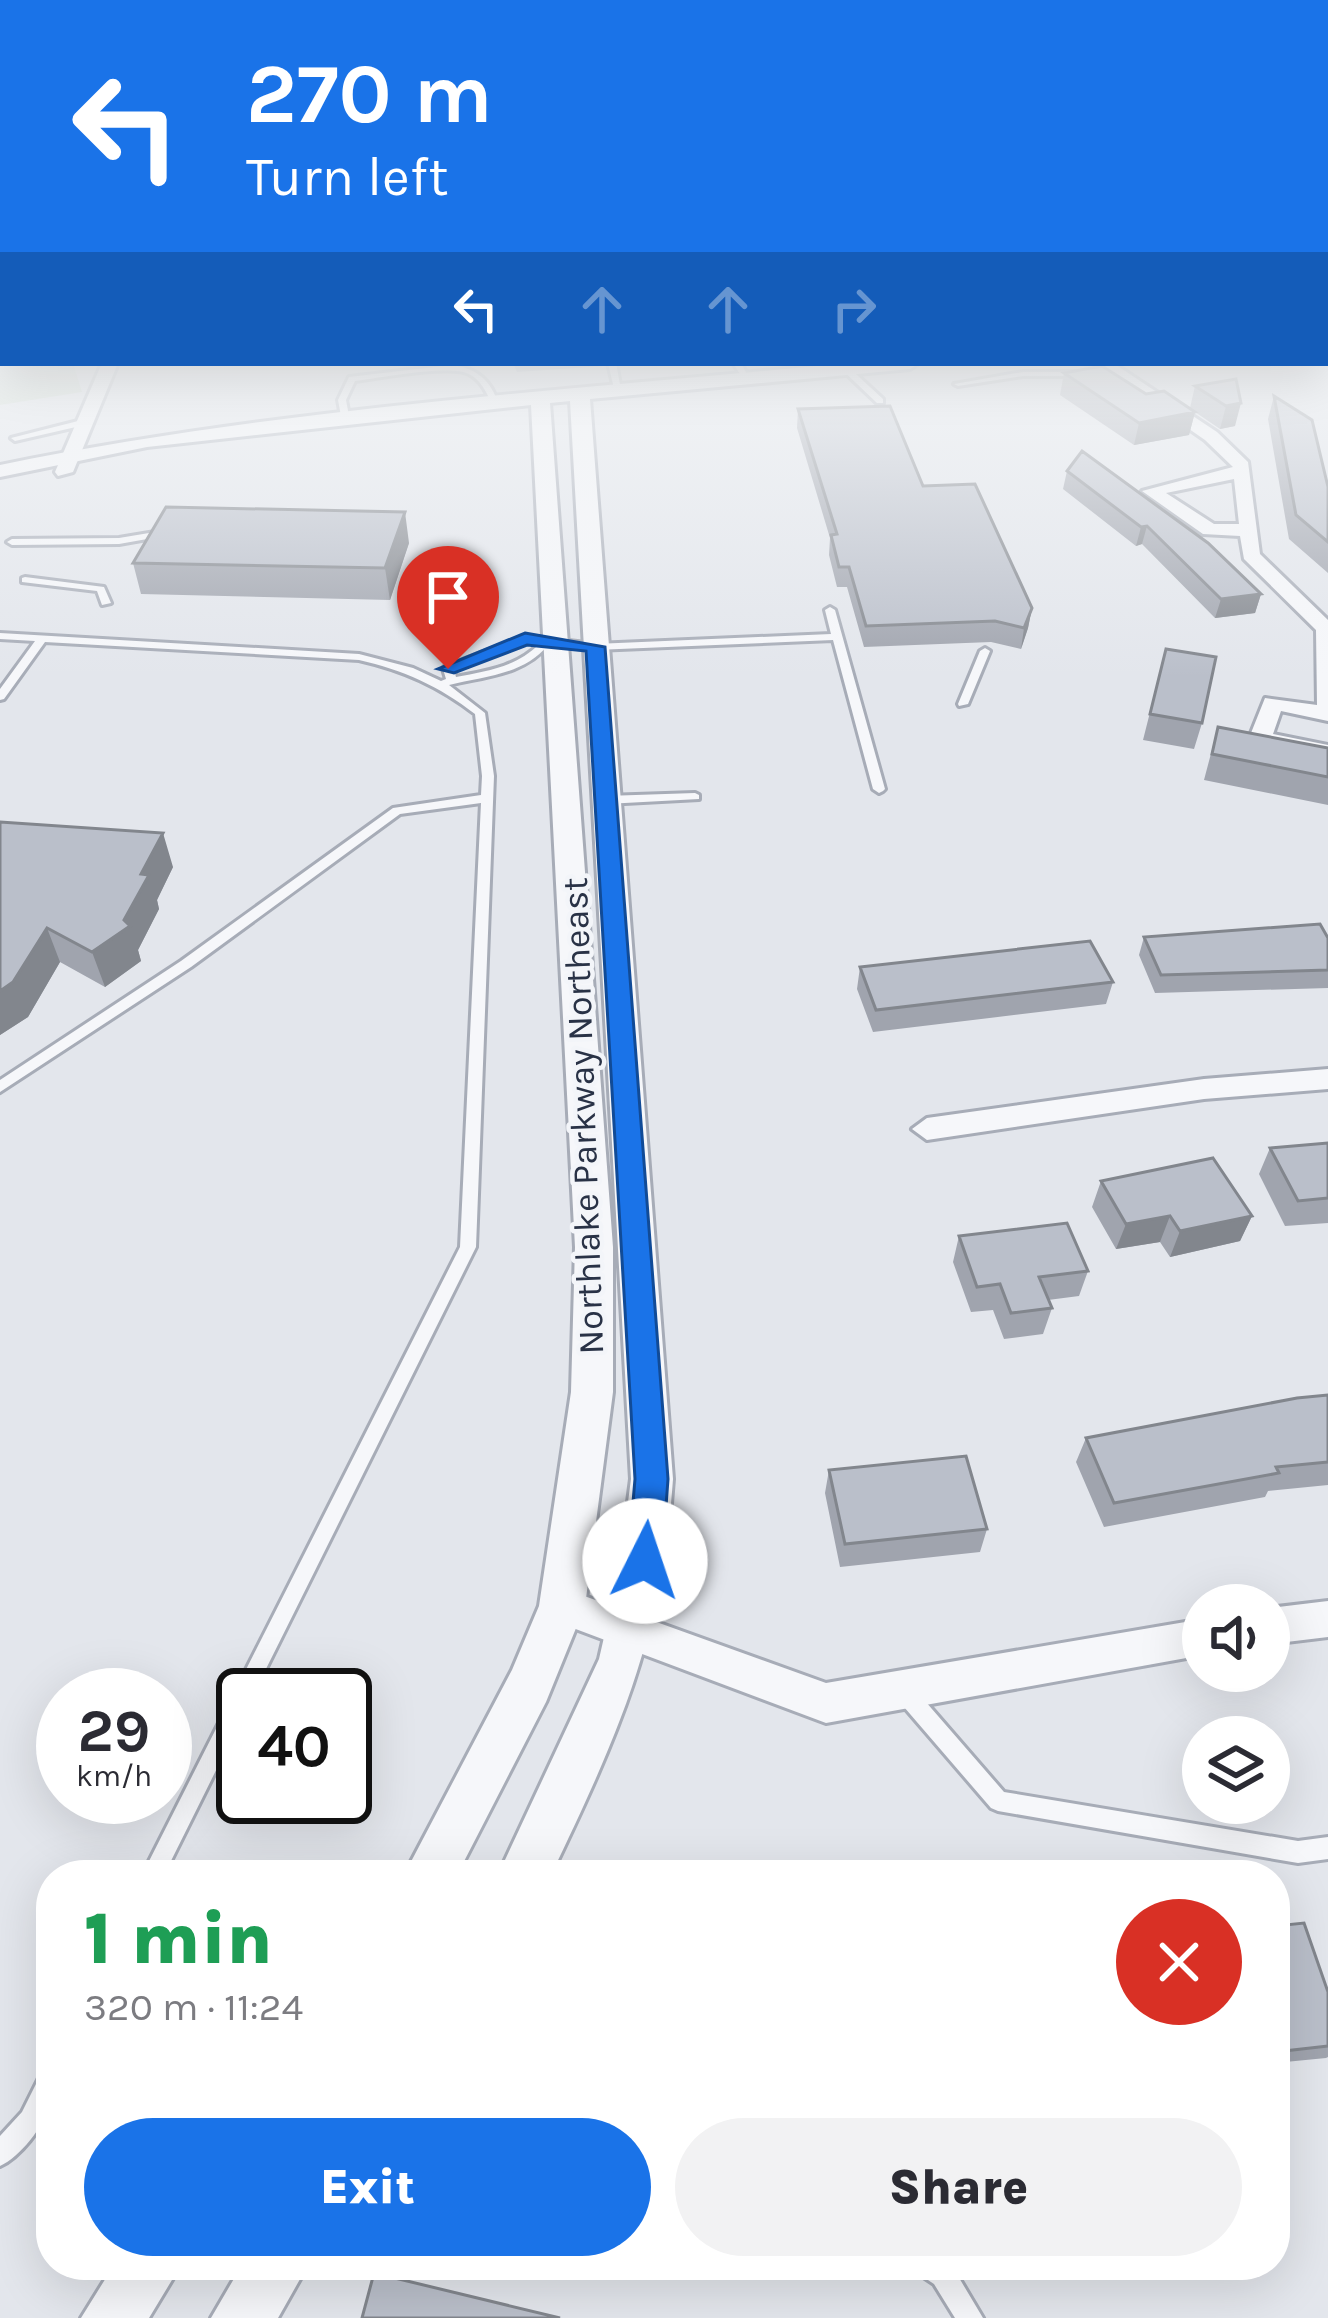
<!DOCTYPE html>
<html lang="en">
<head>
<meta charset="utf-8">
<style>
	:root { --surface:#fff; --page:#f2f2f3; --text:#2b2b33; --muted:#7c7c81; --accent:#1a73e8 }
	body { margin:0; font-family:Karla,sans-serif; background:var(--page); color:var(--text); height:100vh; display:flex; flex-direction:column; font-size:45px; white-space:nowrap }
	* { box-sizing:border-box; margin:0 }
	p { font-size:39px; color:var(--muted) }
	.icon { flex:none; width:66px; height:66px; fill:none; stroke:currentColor; stroke-width:2; stroke-linecap:round; stroke-linejoin:round }
	.map { position:relative; flex:1; overflow:hidden }
	.panel { position:absolute; left:36px; top:1860px; width:1254px; height:420px; display:flex; flex-direction:column; background:var(--surface); border-radius:48px; box-shadow:0 12px 48px #0002 }
	.panel>* { flex:none }
	.banner { position:absolute; left:0px; top:0px; width:1329px; height:366px; box-shadow:0 12px 48px #0002; background:#1a73e8; color:#fff; overflow:hidden }
	.fabs { position:absolute; left:1182px; top:1584px; display:grid; gap:24px }
	.fabs a { display:grid; place-items:center; width:108px; height:108px; border-radius:50%; background:var(--surface); box-shadow:0 12px 48px #0002; font-size:60px }
	.speed { position:absolute; left:36px; top:1668px; display:flex; gap:24px; font-size:60px; font-weight:700; text-align:center }
	.speed>* { display:grid; place-content:center; width:156px; height:156px; border-radius:50%; background:var(--surface); box-shadow:0 12px 48px #0002; line-height:1 }
	.speed small { font-size:30px; font-weight:400 }
	.speed .limit { border:6px solid #111; border-radius:18px; background:#fff; color:#111 }
	.pin { position:absolute; display:grid; place-items:center; width:102px; height:102px; color:#fff; margin:-123px -51px; border-radius:50% 50% 50% 0; rotate:-45deg; box-shadow:0 0 12px #0007 }
	.pin .icon { rotate:45deg }
	.me { position:absolute; width:132px; margin:-66px; rotate:4deg; stroke-linejoin:round; filter:drop-shadow(0 0 9px #0008) }
	.turn { display:flex; align-items:center; gap:42px; height:252px; padding:0 48px; font-size:54px }
	.turn .icon { width:156px; height:156px; stroke-width:2.5 }
	.turn b { display:block; font-size:84px; line-height:102px }
	.lanes { display:flex; align-items:center; height:114px; padding:0 48px; background:#0003; justify-content:center; gap:60px; direction:ltr }
	.lanes .off { opacity:.35 }
	.round { display:grid; place-items:center; flex:none; width:126px; height:126px; border-radius:63px; background:var(--page) }
	.head { display:flex; align-items:center; justify-content:space-between; height:204px; padding:0 48px }
	h1 { font-size:72px; font-weight:800; line-height:90px; color:#1e9e55 }
	.cta { display:flex; gap:24px; margin-top:auto; padding:24px 48px }
	.cta a { flex:1; height:138px; border-radius:72px; background:var(--accent); color:#fff; font-size:48px; font-weight:800; line-height:138px; text-align:center }
	.cta a+a { background:var(--page); color:var(--text) }
	.map>svg:first-child { display:block }
</style>
</head>
<body>
<div class="map">
<svg width="1328" height="2318" viewBox="0 0 1328 2318">
	<rect width="100%" height="100%" fill="#e3e6ec"/>
	<!-- green -->
	<path fill="#c7d7c4" d="M0 352 3 363H73L82 392 0 405Z"/>
	<g fill="none" stroke-linecap="round" stroke-linejoin="round">
		<defs>
			<path id="service" d="M608 363H616L622 395 615 393Z
				M733 363H741L751 382H745Z
				M835 363H844L883 399V403H877Z
				M452 365C476 368 492 381 498 404H492C486 392 481 380 469 374 451 364 379 378 355 381L346 400 349 416 345 418 341 416 338 400 349 377Z
				M1023 372H1081L1085 374 1081 376H1023L958 386 954 384Z
				M86 419 89 420V424L15 441 11 438Z
				M161 531 164 532V536L119 544 12 545 7 542 12 539 119 538Z
				M25 577 104 587 111 603 102 605 97 591 22 582V578Z
				M830 607 835 610 885 789 883 791 879 793 873 789 833 640 595 650 548 645C524 675 484 676 449 685L485 713 494 776 476 1247 253 1695H243V1716L164 1875H142L460 1247 481 803 400 814 191 967 0 1092V1080L181 961 393 808 481 795 482 776 475 714C439 686 403 670 359 660L45 642 4 699 0 700V689L35 641 0 639V633L359 654 413 668 441 681 446 679 443 669 444 667 525 636 595 644 831 634 825 610ZM526 642 539 644C517 667 486 671 456 677L454 670Z
				M985 648 990 651 968 704 959 706 958 704 980 651Z
				M695 793 699 795V799L606 804 600 800 606 796Z
				M905 1683 912 1686 1004 1792 1298 1841 1328 1837V1859L1298 1863 998 1811 991 1808 898 1700 895 1693 898 1686Z
				M51 2066C51 2079 53 2094 50 2106 43 2127 20 2157 0 2166V2136L22 2112 43 2070Z
				M916 2265 952 2266 983 2318H955L934 2284 919 2274Z"/>
			<path id="minor" d="M102 363H118L73 472 58 476 55 472Z
				M1094 363H1113L1217 432 1248 462 1260 554 1328 620V721L1281 711 1273 734 1328 745V759L1252 743 1249 738 1265 698 1317 705 1316 630 1244 559 1240 536 1203 534 1142 491 1233 467 1205 440ZM1234 479 1239 524H1214L1166 493Z
				M1328 1069V1089L1204 1099 927 1140 912 1129 927 1118 1204 1079Z
				M562 1588 826 1683 1203 1619V1655L826 1723 549 1619 543 1606 549 1593Z
				M1328 1601V1637L1269 1644V1608Z"/>
			<path id="tertiary" d="M1326 352H1328V359H1326Z
				M850 363H919L910 369 590 399 673 1479C662 1637 618 1735 551 1875H498L599 1659 619 1572 631 1479 570 401 550 403 613 1247V1392L585 1606 546 1702 457 1875H404L512 1670 539 1606 571 1392 575 1247 531 405 147 447 0 477V465C280 408 566 390 850 363Z
				M114 2265H181L149 2318H81Z
				M242 2265H308L278 2318H211Z"/>
		</defs>
		<!-- service casing -->
		<use href="#service" stroke="#a7acb7" stroke-width="6"/>
		<!-- minor casing -->
		<use href="#minor" stroke="#a7acb7" stroke-width="6"/>
		<!-- tertiary casing -->
		<use href="#tertiary" stroke="#a7acb7" stroke-width="6"/>
		<!-- service -->
		<use href="#service" fill="#f6f7fa" fill-rule="evenodd"/>
		<!-- minor -->
		<use href="#minor" fill="#f6f7fa" fill-rule="evenodd"/>
		<!-- tertiary -->
		<use href="#tertiary" fill="#f6f7fa" fill-rule="evenodd"/>
	</g>
	<!-- wall -->
	<path fill="#a0a4ae" d="M513 363H604V366L517 372Z
		M1064 373 1190 408 1195 386 1236 379 1235 426 1220 429 1195 412 1189 435 1134 445 1060 395Z
		M1274 396 1328 487V573L1289 539 1268 419Z
		M798 409 923 486 1032 608 1028 628 1021 649 991 642 864 647 847 587H837L829 555 830 538 797 428Z
		M1067 471 1261 594 1255 613 1215 618 1142 544 1136 546 1063 489Z
		M409 543 390 600 141 594 133 563Z
		M1166 649 1202 723 1194 749 1143 740Z
		M1218 727 1328 748V805L1204 780Z
		M0 822 173 867 157 900 159 909 138 950 141 961 105 987 60 962 28 1017 0 1035Z
		M1144 937 1328 938V988L1155 993 1139 955Z
		M860 967 1113 982 1106 1004 873 1032 857 989Z
		M1328 1143V1223L1285 1226 1259 1174 1270 1148Z
		M1101 1181 1252 1216 1240 1241 1170 1257 1160 1242 1116 1249 1092 1207Z
		M959 1236 1088 1271 1079 1296 1048 1300 1052 1308 1043 1334 1004 1339 993 1310 971 1312 953 1262Z
		M1328 1395V1485L1268 1491 1265 1497 1104 1527 1076 1462 1086 1438Z
		M829 1470 987 1529 980 1552 840 1567 825 1493Z
		M1275 1926 1328 1992V2057L1326 2058 1275 2063Z"/>
	<!-- shaded-wall -->
	<path fill="#82868d" d="M1241 403 1235 426 1220 429 1226 406Z
		M1195 412 1189 435 1134 445 1139 423Z
		M405 512 409 543 390 600 385 568Z
		M1147 526 1142 544 1136 546 1141 527Z
		M1261 594 1255 613 1215 618 1221 599Z
		M1032 608 1028 628 1021 649 1024 628Z
		M163 833 173 867 157 900 159 909 138 950 141 961 105 987 92 952 124 920 141 874Z
		M47 928 60 962 28 1017 0 1035V991Z
		M1170 1216 1160 1242 1116 1249 1126 1224Z
		M1252 1216 1240 1241 1170 1257 1180 1231Z"/>
	<!-- building -->
	<path fill="#babfca" stroke="#82868d" stroke-width="3" d="M1102 366 1146 394 1164 391 1195 412 1139 423 1064 373Z
		M1236 379 1241 403 1226 406 1195 386Z
		M1274 396 1312 420 1328 487V542L1296 515Z
		M890 406 923 486 975 484 1032 608 1024 628 995 621 866 626 849 567H839L831 535 837 534 798 409Z
		M1082 451 1208 543 1261 594 1221 599 1147 526 1141 527 1067 471Z
		M166 507 405 512 385 568 133 563Z
		M1166 649 1216 657 1202 723 1150 714Z
		M1218 727 1328 748V777L1212 754Z
		M0 822 163 833 141 874 149 875 124 920 130 926 92 952 47 928 13 982 0 991Z
		M1320 924 1328 938V970L1161 975 1144 937Z
		M1090 941 1113 982 876 1010 860 967Z
		M1328 1143V1198L1298 1201 1270 1148Z
		M1213 1158 1252 1216 1180 1231 1170 1216 1126 1224 1101 1181Z
		M1067 1223 1088 1271 1039 1277 1052 1308 1011 1313 1000 1284 977 1287 959 1236Z
		M1328 1395V1462L1276 1467 1279 1473 1114 1503 1086 1438 1297 1398Z
		M966 1456 987 1529 845 1544 829 1470Z
		M1304 1923 1328 1992V2046L1275 2052V1926Z
		M374 2273 560 2318H362Z"/>
	<!-- sky -->
	<linearGradient id="sky" x2="0" y2="1"><stop stop-color="#89b3de"/><stop offset="0.52" stop-color="#f2f4f6"/><stop offset="1" stop-color="#f2f4f6" stop-opacity="0"/></linearGradient>
	<rect width="1328" height="677" fill="url(#sky)"/>
	<!-- route -->
	<path fill="#1a73e8" stroke="#114b97" stroke-width="3" d="M525 633 605 647 668 1479 662 1561 657 1572 645 1576 633 1572 628 1561 635 1479 586 651 527 645 454 673 438 669Z"/>
	<g text-anchor="middle" stroke-width="9" stroke-linejoin="round" paint-order="stroke">
		<!-- street labels -->
		<g font-size="36" fill="#293246" stroke="#f3f5f9">
			<text transform="translate(582 1116) rotate(-92)" y="13">Northlake Parkway Northeast</text>
		</g>
	</g>
</svg>
<div class="fabs">
<a><svg class="icon" aria-label="sound" viewBox="0 0 24 24"><path d="M4 9h4l5-4v14l-5-4H4zM17 9q2 3 0 6"/></svg></a>
<a><svg class="icon" aria-label="layers" viewBox="0 0 24 24"><path d="M12 4l9 5-9 5-9-5zM3 14l9 5 9-5"/></svg></a>
</div>
<div class="speed"><div>29<small>km/h</small></div><div class="limit">40</div></div>
<div class="pin" style="left:448px;top:669px;background:#d93025"><svg class="icon" aria-label="arrive" viewBox="0 0 24 24"><path d="M6 21V4h12l-3 4 3 4H6"/></svg></div>
<svg class="me" style="left:645px;top:1561px" viewBox="-20 -20 40 40"><circle r="19" fill="#fff"/><path d="M0-13L10 11 0 6-10 11z" fill="#1a73e8"/></svg>
<div class="banner">
<div class="turn"><svg class="icon" aria-label="left" viewBox="0 0 24 24"><path d="M17 20v-9H6M10 6l-5 5 5 5"/></svg><div><b>270 m</b>Turn left</div></div>
<div class="lanes"><svg class="icon" aria-label="left" viewBox="0 0 24 24"><path d="M17 20v-9H6M10 6l-5 5 5 5"/></svg><svg class="icon off" aria-label="ahead" viewBox="0 0 24 24"><path d="M12 20V5M6 11l6-6 6 6"/></svg><svg class="icon off" aria-label="ahead" viewBox="0 0 24 24"><path d="M12 20V5M6 11l6-6 6 6"/></svg><svg class="icon off" aria-label="right" viewBox="0 0 24 24"><path d="M7 20v-9h11M14 6l5 5-5 5"/></svg></div>
</div>
<section class="panel">
<div class="head"><div><h1>1 min</h1><p>320 m · 11:24</p></div><a class="round" style="background:#d93025;color:#fff"><svg class="icon" aria-label="close" viewBox="0 0 24 24"><path d="M6 6l12 12M18 6L6 18"/></svg></a></div>
<div class="cta"><a>Exit</a><a>Share</a></div>
</section>
</div>
</body>
</html>
